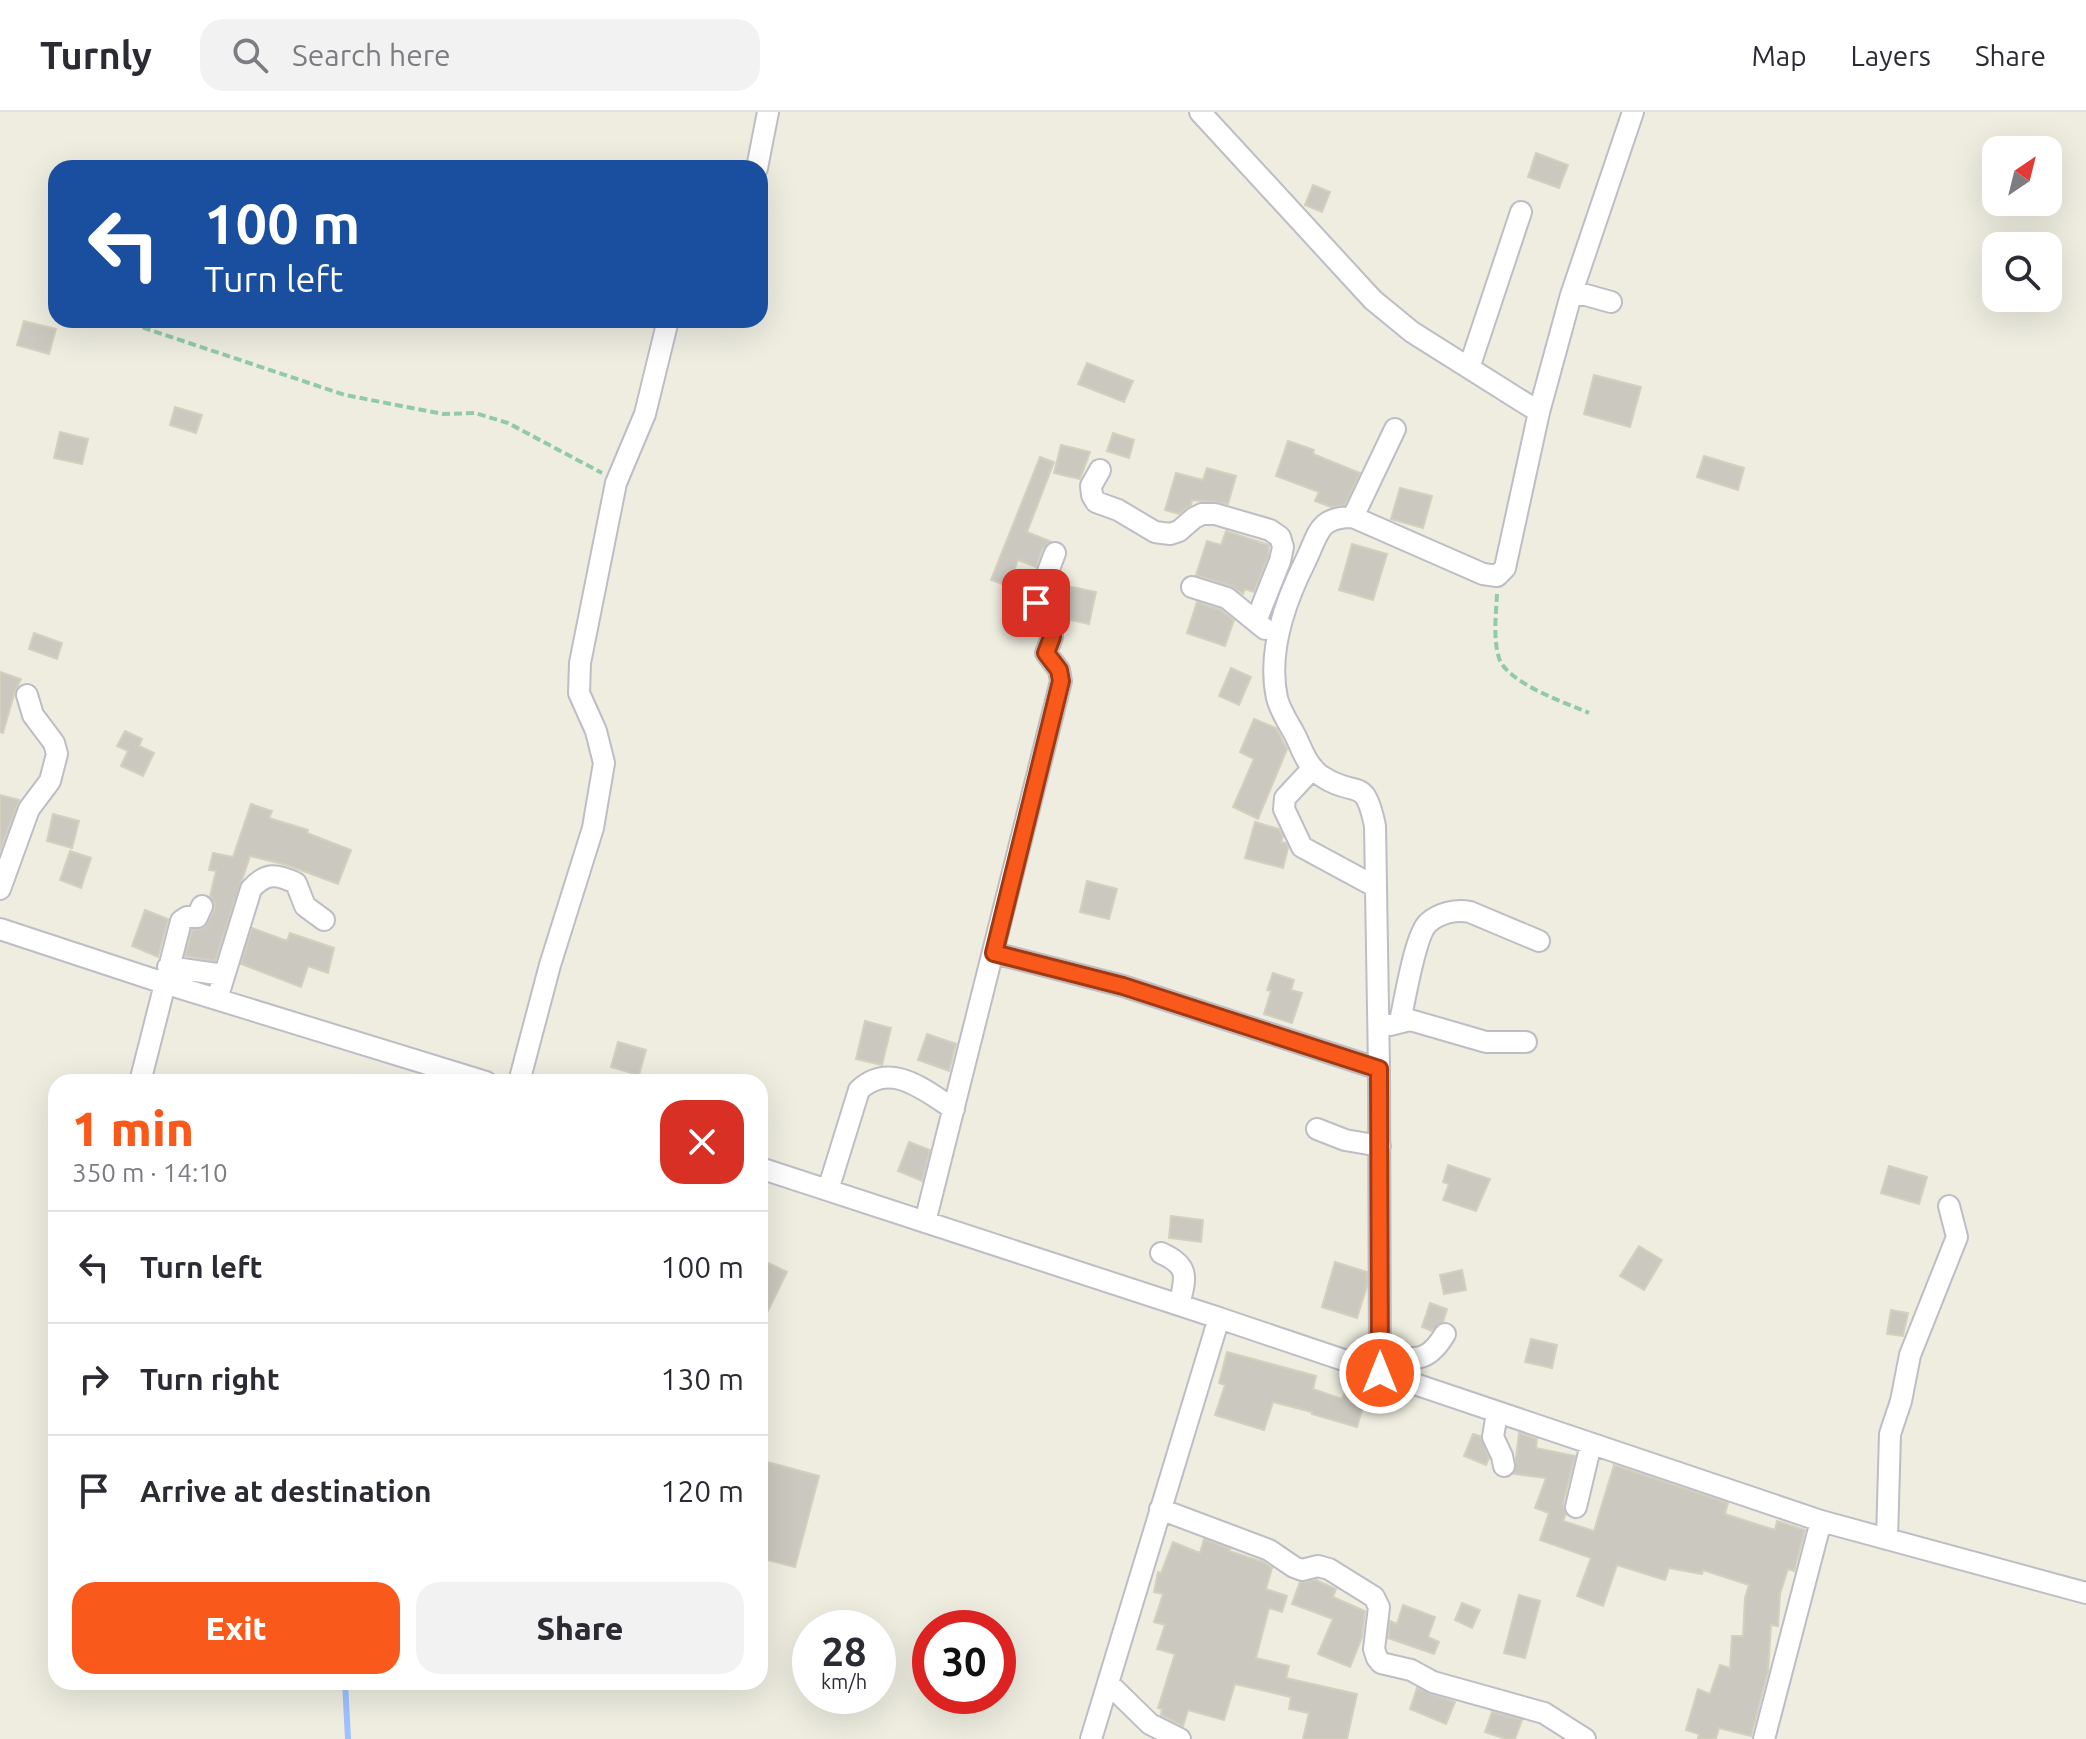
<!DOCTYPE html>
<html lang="en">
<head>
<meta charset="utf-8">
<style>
	:root { --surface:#fff; --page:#f2f2f3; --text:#2b2b33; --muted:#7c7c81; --line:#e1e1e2; --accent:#f9591a }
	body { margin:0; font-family:Ubuntu,sans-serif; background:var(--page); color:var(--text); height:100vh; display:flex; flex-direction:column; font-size:30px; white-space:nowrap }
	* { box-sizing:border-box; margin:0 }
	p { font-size:26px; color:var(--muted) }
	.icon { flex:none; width:44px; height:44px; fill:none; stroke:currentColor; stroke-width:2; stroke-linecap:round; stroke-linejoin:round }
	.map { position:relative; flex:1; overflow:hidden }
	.side { position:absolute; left:48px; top:962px; width:720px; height:616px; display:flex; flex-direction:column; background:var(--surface); border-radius:24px; box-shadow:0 8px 32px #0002 }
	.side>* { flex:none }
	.banner { position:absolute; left:48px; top:48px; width:720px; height:168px; border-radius:24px; box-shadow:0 8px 32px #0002; background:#1a4fa0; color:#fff; overflow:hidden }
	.needle { width:52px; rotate:35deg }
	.tools { position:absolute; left:1982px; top:24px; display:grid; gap:16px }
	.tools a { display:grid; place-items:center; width:80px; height:80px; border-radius:16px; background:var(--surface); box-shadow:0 8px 32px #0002; font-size:40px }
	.speed { position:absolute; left:792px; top:1498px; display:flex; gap:16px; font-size:40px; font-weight:700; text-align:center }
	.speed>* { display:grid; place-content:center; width:104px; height:104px; border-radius:50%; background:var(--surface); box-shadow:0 8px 32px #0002; line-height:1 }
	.speed small { font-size:20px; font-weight:400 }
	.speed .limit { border:12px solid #d22; background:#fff; color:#111 }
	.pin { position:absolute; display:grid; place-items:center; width:68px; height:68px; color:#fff; margin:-34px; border-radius:16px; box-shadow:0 4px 12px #0006 }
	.me { position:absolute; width:88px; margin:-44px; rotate:0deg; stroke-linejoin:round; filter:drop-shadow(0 0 6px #0008) }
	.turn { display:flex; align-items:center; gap:28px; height:168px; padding:0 24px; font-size:36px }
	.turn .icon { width:104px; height:104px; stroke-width:2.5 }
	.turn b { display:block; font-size:56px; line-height:68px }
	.round { display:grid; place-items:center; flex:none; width:84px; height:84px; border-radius:24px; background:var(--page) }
	.summary { display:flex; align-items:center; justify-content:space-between; height:136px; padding:0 24px }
	h1 { font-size:48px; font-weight:800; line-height:60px; color:var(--accent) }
	.action { display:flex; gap:16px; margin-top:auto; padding:16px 24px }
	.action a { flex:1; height:92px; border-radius:24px; background:var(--accent); color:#fff; font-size:32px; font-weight:800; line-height:92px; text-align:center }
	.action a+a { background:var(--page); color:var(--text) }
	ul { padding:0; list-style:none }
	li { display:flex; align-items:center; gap:24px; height:112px; padding:0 24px; border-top:2px solid var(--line) }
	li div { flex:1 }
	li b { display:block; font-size:30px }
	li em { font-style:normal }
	header { display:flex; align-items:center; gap:48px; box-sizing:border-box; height:112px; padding:0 40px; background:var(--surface); border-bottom:2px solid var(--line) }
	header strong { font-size:38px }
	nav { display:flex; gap:44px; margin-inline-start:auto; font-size:28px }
	.search { width:560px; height:72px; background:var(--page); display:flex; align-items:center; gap:20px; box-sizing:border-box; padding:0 28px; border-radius:24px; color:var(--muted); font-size:30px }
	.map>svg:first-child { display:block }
</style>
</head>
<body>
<header>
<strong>Turnly</strong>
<div class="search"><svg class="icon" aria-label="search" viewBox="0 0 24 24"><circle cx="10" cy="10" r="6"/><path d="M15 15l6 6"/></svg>Search here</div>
<nav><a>Map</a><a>Layers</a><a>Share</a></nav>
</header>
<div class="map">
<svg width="2086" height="1627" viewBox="0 0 2086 1627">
	<rect width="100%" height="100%" fill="#eeede0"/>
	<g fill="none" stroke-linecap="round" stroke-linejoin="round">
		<!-- stream -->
		<path stroke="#9fc1ff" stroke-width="6" d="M345 1570 348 1627"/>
	</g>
	<!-- building -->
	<path fill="#cbc9bf" stroke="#d3d0be" stroke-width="2" d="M1536 41 1568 53 1559 76 1528 65Z
		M1313 73 1330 80 1322 100 1305 93Z
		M24 209 56 217 49 242 17 233Z
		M1087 251 1133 269 1124 290 1078 272Z
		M1594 263 1641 275 1630 315 1584 302Z
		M175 295 202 303 196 321 170 313Z
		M60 320 88 327 82 352 54 346Z
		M1113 321 1134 328 1129 346 1107 339Z
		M1288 329 1314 338 1313 342 1360 361 1345 393 1331 395 1315 389 1319 380 1276 364Z
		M1061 333 1090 340 1080 367 1054 361Z
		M1704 344 1744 356 1738 378 1697 365Z
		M1040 345 1054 350 1027 420 1050 429 1043 436 1036 455 1018 448 1008 474 991 468Z
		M1207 356 1236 364 1228 392 1192 388 1191 393 1179 402 1165 398 1176 361 1203 368Z
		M1400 376 1432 384 1423 416 1391 407Z
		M1226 419 1269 433 1268 445 1254 480 1245 477 1243 482 1231 474 1196 463 1207 429 1221 433Z
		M1352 432 1387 442 1373 488 1339 478Z
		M1062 473 1096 480 1089 512 1063 506 1057 500Z
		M1197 490 1221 498 1234 508 1225 534 1187 521Z
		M34 521 62 531 57 547 29 537Z
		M1231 556 1251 565 1239 593 1219 584Z
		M0 560 21 567 15 579 3 621 0 620Z
		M1254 607 1276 616 1287 637 1258 707 1233 695 1254 647 1240 640Z
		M125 619 142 627 139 634 154 641 143 664 121 654 128 639 117 634Z
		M0 683 19 688 0 739Z
		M251 692 272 699 269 706 308 718 307 721 351 738 338 772 287 753 250 744 215 849 185 844 192 818 205 815 214 799 215 792 210 784 216 759 209 758 213 741 233 745Z
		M53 702 79 709 72 736 47 729Z
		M1255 710 1279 717 1283 724 1281 730 1286 731 1288 736 1283 756 1245 746Z
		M70 739 91 746 81 776 60 768Z
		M1087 769 1117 777 1109 807 1080 800Z
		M145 798 168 807 158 845 132 834Z
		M252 816 287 829 290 821 334 836 328 861 308 854 301 875 241 852Z
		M1273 861 1294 868 1291 878 1302 881 1292 911 1264 902 1271 879 1267 878Z
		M865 909 891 916 882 953 856 947Z
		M927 922 956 932 949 959 918 948Z
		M618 930 646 938 639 963 611 955Z
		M909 1030 930 1038 922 1069 898 1059Z
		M1448 1053 1490 1067 1476 1099 1443 1088 1449 1072 1443 1070Z
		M1889 1054 1927 1065 1919 1092 1881 1081Z
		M1171 1104 1203 1108 1201 1130 1169 1126Z
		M1639 1134 1662 1148 1644 1178 1620 1164Z
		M760 1147 787 1160 760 1215Z
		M1335 1150 1367 1160V1174L1357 1206 1322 1195Z
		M1462 1158 1466 1178 1444 1182 1440 1163Z
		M1430 1191 1447 1197 1443 1210 1432 1219 1422 1215Z
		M1891 1198 1908 1201 1903 1224 1887 1222Z
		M1531 1227 1557 1233 1552 1256 1525 1250Z
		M1227 1240 1316 1264 1313 1277 1342 1287 1344 1282 1365 1288 1357 1315 1312 1302V1300L1273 1290 1264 1318 1215 1303 1225 1273 1219 1271Z
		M1519 1321 1537 1327 1536 1336 1575 1344 1563 1392 1566 1402 1563 1409 1594 1419 1614 1353 1728 1391 1725 1402 1775 1418 1777 1409 1805 1418 1794 1459 1788 1457 1780 1482 1778 1514 1771 1513 1768 1559 1751 1624 1719 1616 1716 1627H1698L1699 1622 1686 1618 1698 1577 1710 1582 1720 1553 1730 1556 1732 1524H1743L1745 1486 1749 1473 1703 1458 1702 1462 1669 1456 1665 1468 1617 1453 1603 1494 1577 1484 1591 1446 1540 1428 1549 1401 1535 1396 1546 1366 1514 1362Z
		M1473 1322 1480 1324 1489 1346 1486 1353 1464 1344Z
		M760 1348 819 1364 795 1455 760 1446Z
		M1204 1427 1230 1437 1229 1439 1263 1450 1272 1456 1266 1477 1287 1484 1282 1500 1269 1496 1256 1546 1289 1554 1286 1566 1357 1582 1347 1627H1303L1309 1601 1289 1597 1291 1585 1235 1572 1224 1608 1188 1598 1183 1614 1161 1603 1162 1597 1158 1596 1175 1542 1157 1537 1165 1513 1154 1510 1163 1482 1154 1480 1158 1460 1161 1461 1173 1430 1200 1441Z
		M1316 1468 1336 1477 1333 1485 1365 1499 1362 1525 1350 1555 1318 1542 1333 1507 1292 1492 1300 1470Z
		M1519 1483 1540 1489 1525 1546 1504 1541Z
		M1462 1491 1480 1498 1472 1516 1455 1508Z
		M1403 1493 1435 1505 1428 1525 1439 1530 1434 1542 1388 1526 1390 1509 1397 1512Z
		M1417 1576 1455 1590 1446 1612 1410 1597Z
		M1492 1600 1522 1608 1515 1627H1506L1485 1620Z"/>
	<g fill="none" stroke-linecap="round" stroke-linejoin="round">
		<defs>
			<path id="minor" d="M1200 0 1373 188 1412 220 1539 300 1505 456 1497 464 1483 462 1353 405C1317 405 1319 422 1305 450 1285 490 1267 540 1277 586 1280 599 1290 613 1296 625 1303 640 1308 656 1323 665 1357 687 1364 662 1375 714L1379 957 1380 1261
				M757 56 768 0
				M1571 183H1586L1611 190
				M1469 256 1521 100
				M1539 300 1571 183 1633 0
				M1100 358 1091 374 1092 383 1096 390 1118 398 1155 420 1170 422 1179 419 1194 406 1202 402H1215L1270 418 1280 425 1283 435 1280 449 1256 509
				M1353 405 1395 317
				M1192 475 1227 486 1265 517
				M1313 656 1285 686 1284 697 1302 735 1376 775
				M0 777 29 697 50 669 57 642 54 631 33 603 27 583
				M0 817 164 871 486 970
				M994 841 1123 874 1379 957
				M168 855 224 863
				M217 887 251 777C266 760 277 762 296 771L305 794 324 808
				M1400 909C1405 888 1415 823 1428 811 1439 801 1456 797 1470 800L1539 829
				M1390 913 1410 908 1486 930H1526
				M140 970 181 809 187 805H197L202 794
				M519 970 550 853 593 716 604 651 596 619 579 581 580 551 616 371 645 302 668 208
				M1317 1017 1345 1028 1380 1034
				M760 1056 1219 1206
				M828 1078 859 978C891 948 925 979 954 997
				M925 1110 1061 569 1059 558 1046 541 1052 525V513L1039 499 1036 491 1055 441
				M1161 1141C1190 1154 1186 1165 1179 1193
				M1380 1244C1413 1246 1426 1254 1445 1222
				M1497 1301 1493 1325 1502 1344 1504 1354
				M1576 1395 1591 1332
				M1160 1397 1269 1438 1294 1455 1302 1458 1318 1454 1329 1457 1374 1485 1379 1495 1374 1537 1377 1546 1381 1551 1411 1558 1433 1570 1544 1601 1585 1627
				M1887 1427 1890 1322 1901 1289 1910 1243 1957 1125 1949 1094
				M1108 1571 1150 1612 1180 1627
				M1091 1627 1219 1206 1821 1409 2086 1481
				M1764 1627 1821 1409"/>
		</defs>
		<!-- minor casing -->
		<use href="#minor" stroke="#bdbec5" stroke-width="24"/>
		<!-- path -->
		<path stroke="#92c9ad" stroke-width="4" stroke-dasharray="8 4" stroke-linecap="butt" d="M49 181 56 184
			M120 208 345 283 443 302 475 301 508 311 602 361
			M1497 482C1496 502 1493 527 1499 546 1507 571 1566 591 1589 601"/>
		<!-- minor -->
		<use href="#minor" stroke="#fff" stroke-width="20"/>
	</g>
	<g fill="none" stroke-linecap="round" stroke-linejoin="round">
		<defs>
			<path id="route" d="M1036 491 1039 499 1052 513V525L1046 541 1059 558 1061 569 994 841 1123 874 1379 957 1380 1261"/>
		</defs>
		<!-- route casing -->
		<use href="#route" stroke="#a23a11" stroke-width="20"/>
		<!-- route -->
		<use href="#route" stroke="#f9591a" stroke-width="14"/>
	</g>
</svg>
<div class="tools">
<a><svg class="needle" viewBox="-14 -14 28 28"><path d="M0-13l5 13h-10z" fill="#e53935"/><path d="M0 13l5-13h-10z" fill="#7c7c81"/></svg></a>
<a><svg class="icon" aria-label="search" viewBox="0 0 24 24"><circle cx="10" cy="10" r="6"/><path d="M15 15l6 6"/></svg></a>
</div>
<div class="speed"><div>28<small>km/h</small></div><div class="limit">30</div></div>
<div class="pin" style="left:1036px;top:491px;background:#d93025"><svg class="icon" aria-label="arrive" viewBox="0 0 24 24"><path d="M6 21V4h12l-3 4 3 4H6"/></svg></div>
<svg class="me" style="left:1380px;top:1261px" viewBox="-20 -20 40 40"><circle r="17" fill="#f9591a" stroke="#fff" stroke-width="3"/><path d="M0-11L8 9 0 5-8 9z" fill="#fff"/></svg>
<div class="banner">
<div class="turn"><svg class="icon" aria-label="left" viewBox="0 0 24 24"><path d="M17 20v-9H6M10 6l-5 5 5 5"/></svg><div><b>100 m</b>Turn left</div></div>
</div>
<section class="side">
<div class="summary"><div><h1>1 min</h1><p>350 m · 14:10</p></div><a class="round" style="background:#d93025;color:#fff"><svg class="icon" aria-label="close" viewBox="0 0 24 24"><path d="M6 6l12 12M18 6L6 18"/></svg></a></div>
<ul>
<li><svg class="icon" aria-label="left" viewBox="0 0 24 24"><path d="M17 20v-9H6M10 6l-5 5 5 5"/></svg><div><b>Turn left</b></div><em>100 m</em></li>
<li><svg class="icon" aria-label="right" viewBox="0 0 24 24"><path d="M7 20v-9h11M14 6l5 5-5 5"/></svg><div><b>Turn right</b></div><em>130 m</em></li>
<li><svg class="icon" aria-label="arrive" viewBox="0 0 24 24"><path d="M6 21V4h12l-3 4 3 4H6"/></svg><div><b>Arrive at destination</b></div><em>120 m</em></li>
</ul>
<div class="action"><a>Exit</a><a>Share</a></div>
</section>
</div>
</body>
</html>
